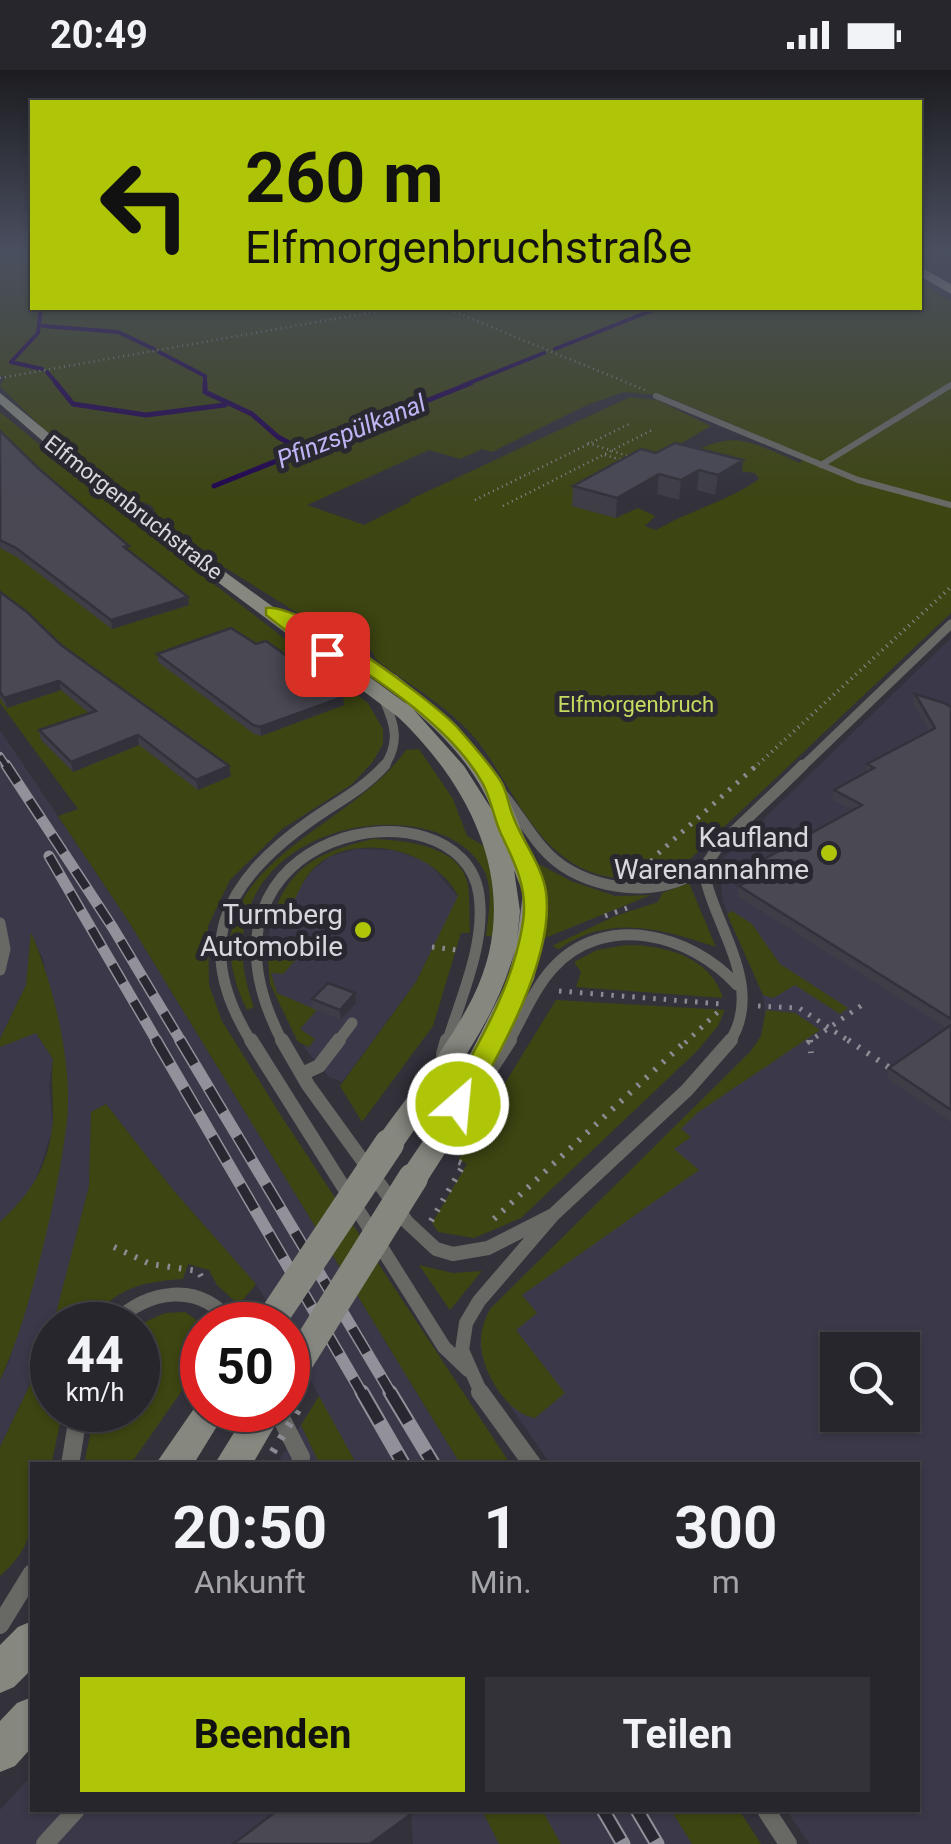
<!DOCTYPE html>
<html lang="de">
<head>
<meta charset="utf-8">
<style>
	:root { --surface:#26262c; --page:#323238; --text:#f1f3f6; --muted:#a4a5a9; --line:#424348; --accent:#aec508 }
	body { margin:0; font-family:Roboto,sans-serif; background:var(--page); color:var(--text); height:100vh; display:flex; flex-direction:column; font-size:38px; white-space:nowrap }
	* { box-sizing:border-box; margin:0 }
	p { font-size:32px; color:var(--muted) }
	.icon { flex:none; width:55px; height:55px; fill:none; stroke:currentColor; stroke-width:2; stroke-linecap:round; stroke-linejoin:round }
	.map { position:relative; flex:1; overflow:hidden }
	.panel { position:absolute; left:30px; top:1392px; width:890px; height:350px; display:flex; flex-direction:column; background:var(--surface); border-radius:0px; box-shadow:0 2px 8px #0004,0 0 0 2px var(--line) }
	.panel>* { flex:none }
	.top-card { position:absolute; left:30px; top:30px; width:892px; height:210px; border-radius:0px; box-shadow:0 2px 8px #0004,0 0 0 2px var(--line); background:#aec508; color:#111; overflow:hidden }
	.buttons { position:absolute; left:820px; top:1262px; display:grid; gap:20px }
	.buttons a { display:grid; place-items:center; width:100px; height:100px; border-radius:0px; background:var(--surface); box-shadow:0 2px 8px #0004,0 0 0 2px var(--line); font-size:50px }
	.speed { position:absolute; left:30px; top:1232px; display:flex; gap:20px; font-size:50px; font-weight:700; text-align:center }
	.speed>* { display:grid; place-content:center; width:130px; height:130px; border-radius:50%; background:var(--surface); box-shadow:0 2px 8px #0004,0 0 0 2px var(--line); line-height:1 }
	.speed small { font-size:25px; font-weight:400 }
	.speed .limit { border:15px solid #d22; background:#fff; color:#111 }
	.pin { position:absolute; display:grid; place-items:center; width:85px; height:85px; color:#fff; margin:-42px; border-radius:20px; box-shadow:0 5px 15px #0006 }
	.me { position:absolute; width:110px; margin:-55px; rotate:27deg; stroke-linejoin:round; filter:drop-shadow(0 0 8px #0008) }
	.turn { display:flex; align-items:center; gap:35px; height:210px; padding:0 50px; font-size:45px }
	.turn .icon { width:130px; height:130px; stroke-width:2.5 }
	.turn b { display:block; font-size:70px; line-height:85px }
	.eta { display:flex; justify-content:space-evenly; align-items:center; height:170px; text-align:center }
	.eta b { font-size:60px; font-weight:700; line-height:70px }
	.primary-button { display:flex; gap:20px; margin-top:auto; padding:20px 50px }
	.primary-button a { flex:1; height:115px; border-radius:0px; background:var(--accent); color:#111; font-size:40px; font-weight:700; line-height:115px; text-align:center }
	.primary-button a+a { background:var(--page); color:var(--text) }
	.status { display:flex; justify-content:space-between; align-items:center; height:70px; padding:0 50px; background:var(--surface); direction:ltr }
	.status svg { height:28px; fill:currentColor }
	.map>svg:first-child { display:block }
</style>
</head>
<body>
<div class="status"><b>20:49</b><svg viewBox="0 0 49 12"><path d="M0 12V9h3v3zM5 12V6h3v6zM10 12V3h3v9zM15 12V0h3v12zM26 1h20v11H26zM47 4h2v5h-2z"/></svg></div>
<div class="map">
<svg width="951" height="1774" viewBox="0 0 951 1774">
	<rect width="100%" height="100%" fill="#33323b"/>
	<!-- built -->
	<path fill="#3b3949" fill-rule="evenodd" d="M951 568V1774H810L786 1740H918V1395H551L498 1318 484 1293 480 1274 490 1239 751 981 761 966 766 949 763 925 723 832 719 792ZM838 1280H902V1345H838Z
		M0 660 127 849 461 1395H276L319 1326 288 1266V1255H282L256 1214 174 1121 106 1034 91 1042 89 1116 47 1279 0 1377V1310L10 1289 67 1047 63 981 55 941 43 889 31 865 26 915 0 969Z
		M356 779 392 780 428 792 458 827 416 912 342 1012 329 1007 303 976 309 977 315 969 299 959 316 941 276 923 271 902 283 903 298 886 267 874 273 845H289L298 820 310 803 329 787Z
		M36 963 53 989 49 1017 53 1058 32 1122 0 1152V977Z
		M32 1705V1740H671L692 1774H0V1740Z"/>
	<!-- green -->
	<path fill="#3d4512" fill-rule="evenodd" d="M0 183H32V238H920V212L951 231V543L689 790C666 805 644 811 616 808 541 799 519 726 479 673 454 641 415 618 383 595 375 590 374 584 369 578 357 565 336 558 320 557L197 480 161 453 152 436 117 421 61 377 0 316 4 308 0 305ZM624 322 665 326 805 385 800 393C739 367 734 359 673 392L755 403 759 409C727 432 690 440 656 460L645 456 655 446 638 438 616 448 574 436 711 356 657 330 630 327 409 430 412 431 364 455 307 435 429 380 460 389 482 379 492 382 587 335Z
		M0 342 136 454 368 633 383 659V674L372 693 351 715 282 759 230 810 208 856 209 915 222 951 280 1044 511 1395H461L127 849 58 746 78 739 0 633Z
		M419 679 453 729 467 766 489 779 498 867 486 866C488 846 493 824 486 805 446 708 185 751 254 937L247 940C177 797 346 766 406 680Z
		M372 769C404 770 461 775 468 815 470 830 469 848 470 863H461L433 956 362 1052 340 1016 416 912 458 826C437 783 369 764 327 788 305 801 297 823 289 846L273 845C292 793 321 782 372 769Z
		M539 794 571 811 615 826 651 825 540 870 543 827Z
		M689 813 716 877C662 859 610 843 559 879L552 876 615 846 658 832 662 823Z
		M732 841 752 854 780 894 848 938 840 944 795 915 773 928 763 925 727 844Z
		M31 862C53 914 73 993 67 1050 59 1121 30 1246 0 1310V1152C30 1124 46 1101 52 1059 55 1039 50 1012 53 989L36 963 0 977V969L26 915Z
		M267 874 299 886 283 904 271 903 277 923 317 940 300 959 315 969 309 977 298 972 270 914Z
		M627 875C665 875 711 887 723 928L576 917 581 902 574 892 597 880Z
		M556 930 725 940 718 956 697 981 521 1148 474 1168 438 1162 432 1153 467 1094 458 1090Z
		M766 940 795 943 820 960 697 1043 681 1059 691 1067 674 1079 699 1100 522 1225 537 1243 516 1260 565 1323 535 1348C506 1343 480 1299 481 1271 481 1259 485 1249 490 1239L751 981 761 966Z
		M106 1034 174 1121 256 1214 239 1235 217 1215 209 1200 188 1194 183 1209C141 1212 113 1218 90 1255H53L89 1116 91 1042Z
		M419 1195 453 1203 482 1201 450 1240Z
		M185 1242 204 1255 202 1292 130 1395H84L95 1340H138V1255L165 1243Z
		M52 1257V1340H63L51 1395H32C32 1445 40 1471 0 1506V1377L47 1279Z
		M319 1326 357 1395H320L301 1355Z
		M482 1740H542L561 1774H499Z
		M671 1740H739L761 1774H692Z"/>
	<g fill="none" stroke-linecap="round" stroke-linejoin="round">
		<!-- stream-far1 -->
		<path stroke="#220651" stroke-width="4" d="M41 238 38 263 11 292 42 299
			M43 256 118 262 154 279
			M555 279 658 238
			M159 282 205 306V315
			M47 302 58 315
			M464 315 544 283"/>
		<!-- stream -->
		<path stroke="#220651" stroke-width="5" d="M56 313 73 334 146 345 225 335
			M205 313V322L252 344 278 367 302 380
			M214 416 471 313"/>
		<!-- path-far3 -->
		<path stroke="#8c8b93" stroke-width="2.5" stroke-dasharray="1 4" stroke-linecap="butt" d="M445 238 645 320
			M0 308 396 238
			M588 373 631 387
			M605 385 628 392
			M475 430 629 354
			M503 436 652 360"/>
		<!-- path-far2 -->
		<path stroke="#8c8b93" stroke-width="4" stroke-dasharray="1 5" stroke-linecap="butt" d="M754 698 951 517"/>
		<!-- path-far1 -->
		<path stroke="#8c8b93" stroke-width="5" stroke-dasharray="2.5 8" stroke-linecap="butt" d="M648 801 653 788 757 695
			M605 846 627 838
			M432 877 458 880
			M559 921 722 934
			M758 936 799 938 852 973
			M685 973 721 939
			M807 973 865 933"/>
		<!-- path -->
		<path stroke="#8c8b93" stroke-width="6" stroke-dasharray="2.5 9" stroke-linecap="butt" d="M810 970 811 983
			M848 970 893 1000
			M494 1149 687 970
			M431 1151 464 1094 456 1091
			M114 1177 150 1194 198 1201 202 1208"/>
		<!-- service-far4 -->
		<path stroke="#686965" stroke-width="6" d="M656 326 858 410 951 435
			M821 395 951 315"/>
		<!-- service-far3 -->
		<path stroke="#686965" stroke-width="9" d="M383 698C401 673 395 654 383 628
			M801 698 951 554"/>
		<!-- service-far2 -->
		<path stroke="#686965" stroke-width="11" d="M503 725C521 746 534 773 556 791 593 821 661 829 701 799 709 793 713 783 720 775 747 748 776 722 803 695
			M703 797C712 855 767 916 729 973
			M0 853 5 879 0 900
			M252 973C191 876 223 813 310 751 335 733 364 719 385 695
			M283 973C168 754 463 706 479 825 486 873 461 927 447 973
			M337 973 352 953
			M508 973C522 949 534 919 552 899 604 841 691 864 737 915"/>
		<!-- service-far1 -->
		<path stroke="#686965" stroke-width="14" d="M251 970 444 1277 468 1300
			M282 970 308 1015 407 1152 436 1179 453 1184 488 1178 553 1145
			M443 984 447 970
			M304 1003 319 996 339 970
			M471 1030 510 970
			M111 1255C148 1219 200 1210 233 1255
			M482 1325 462 1280 466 1253 479 1231 553 1145 687 1020 731 970"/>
		<!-- service -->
		<path stroke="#686965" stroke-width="18" d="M480 1322 533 1395
			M277 1340 301 1387 300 1395
			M70 1395 79 1340
			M0 1555 32 1503
			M766 1740 788 1774
			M45 1774 76 1740"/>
		<!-- secondary -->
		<path fill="#868880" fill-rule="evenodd" d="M0 323 163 457 408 635 379 609 389 603 396 605 456 656 500 708 547 823 546 851 534 909 463 1055 424 1116 413 1119 402 1116 398 1108 437 1050 508 909 515 879C496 955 442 1018 399 1082L389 1085 379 1082 375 1074 379 1066C411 1021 448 977 473 927 524 824 475 720 398 647L128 445 0 334ZM413 639C446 668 476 699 492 740L464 696ZM514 800 523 823 517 870 520 841Z
			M202 1327V1340H227L193 1395H155Z
			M248 1340H284L252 1395H214Z
			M32 1551V1599L14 1617 0 1623V1575L18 1557Z
			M32 1627V1677L15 1696 0 1702V1651L17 1633Z"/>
		<!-- motorway -->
		<path fill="#b1b4a8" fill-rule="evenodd" d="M920 197 951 214V224L920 206Z"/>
		<defs>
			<path id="rail-far3" d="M0 686 8 698"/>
			<path id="rail-far2" d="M6 695 113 858 182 973
				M49 786 158 973"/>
			<path id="rail-far1" d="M156 970 363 1325
				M180 970 392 1325"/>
			<path id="rail" d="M362 1322 404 1395
				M390 1322 434 1395
				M603 1740 623 1774
				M637 1740 657 1774"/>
		</defs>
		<!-- rail-far3 casing -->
		<use href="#rail-far3" stroke="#929199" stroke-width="8"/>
		<!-- rail-far2 casing -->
		<use href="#rail-far2" stroke="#929199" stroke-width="11"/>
		<!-- rail-far1 casing -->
		<use href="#rail-far1" stroke="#929199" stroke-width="12"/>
		<!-- rail casing -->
		<use href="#rail" stroke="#929199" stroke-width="15"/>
		<!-- rail-far3 -->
		<use href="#rail-far3" stroke="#292831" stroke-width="5" stroke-dasharray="16" stroke-linecap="butt"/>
		<!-- rail-far2 -->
		<use href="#rail-far2" stroke="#292831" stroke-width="8" stroke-dasharray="21" stroke-linecap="butt"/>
		<!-- rail-far1 -->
		<use href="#rail-far1" stroke="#292831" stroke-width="9" stroke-dasharray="28" stroke-linecap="butt"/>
		<!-- rail -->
		<use href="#rail" stroke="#292831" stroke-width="11" stroke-dasharray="35" stroke-linecap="butt"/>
		<!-- path-bridge -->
		<path stroke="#8c8b93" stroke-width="8" stroke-dasharray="4 11" stroke-linecap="butt" d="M265 1395 302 1333"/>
		<!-- secondary-bridge -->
		<path stroke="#868880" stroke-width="30" d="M268 1255 389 1074
			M288 1308 413 1108"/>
	</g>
	<!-- wall -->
	<path fill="#3f3e47" d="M0 361 38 398 189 535 112 559 17 487 0 478Z
		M656 383 743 390 741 410 715 425 697 420 679 430 657 424 616 448 572 436 573 416Z
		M0 522 61 575 231 706 198 720 139 675 73 702 41 670 39 660 89 643 61 620 7 638 0 628Z
		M157 584 344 635 261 666 254 664 158 592Z
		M915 624 951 637V1052L887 1008 889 998 947 958 738 826 739 816 761 803 758 801 759 792 852 740 832 729 834 720 865 703 867 694 929 661 913 633Z
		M355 923 356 933 341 949 313 939 312 929Z"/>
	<!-- shaded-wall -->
	<path fill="#33323a" d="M743 390 741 410 715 425 718 405Z
		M699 400 697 420 679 430 681 410Z
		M659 404 657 424 616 448 617 428Z
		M188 527 189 535 112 559 111 550Z
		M59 611 61 620 7 638 4 628Z
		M343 627 344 635 261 666 260 657Z
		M138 665 139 675 73 702 71 692Z
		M229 696 231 706 198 720 196 710Z
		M355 923 356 933 341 949 340 940Z
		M411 1744 413 1774H370Z"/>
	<!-- building -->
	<path fill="#494853" stroke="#33323a" stroke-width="2.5" d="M0 361 38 398 129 476 124 477 188 527 111 550 16 478 0 470Z
		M675 373 743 390 718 405 699 400 681 410 659 404 617 428 573 416 641 379 656 383Z
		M0 522 27 542 61 575 229 696 196 710 138 665 71 692 39 660 96 641 59 611 4 628 0 622Z
		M231 558 256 574 266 571 343 627 260 657 253 655 157 584Z
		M915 624 944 633 951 637V949L739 816 770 798 759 792 862 735 834 720 874 698 867 694 935 658Z
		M328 913 355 923 340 940 312 929Z
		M951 955V1040L889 998Z
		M278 1740H409L411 1744 370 1774H233Z"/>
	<!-- sky -->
	<linearGradient id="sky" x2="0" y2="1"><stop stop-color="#1c1c20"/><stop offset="0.42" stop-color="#4a4f60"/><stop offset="1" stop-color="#4a4f60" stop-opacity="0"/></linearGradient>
	<rect width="951" height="431" fill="url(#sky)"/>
	<!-- route -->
	<path fill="#aec508" stroke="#718005" stroke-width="2.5" d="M266 538C302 533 430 629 457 657 471 673 488 692 500 710 507 720 508 734 513 746 522 771 542 795 546 822 555 888 499 985 467 1041H449L445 1034C477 976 513 918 523 852 528 819 515 793 501 764 494 749 491 729 483 714 453 659 380 611 329 578L336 584 333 588H321L266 545Z"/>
	<!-- markers -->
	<g fill="#aec508" stroke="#292831" stroke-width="4">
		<circle cx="829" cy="783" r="10"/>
		<circle cx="363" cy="860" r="10"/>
	</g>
	<g text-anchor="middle" stroke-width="10" stroke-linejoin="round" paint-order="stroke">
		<!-- far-street labels -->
		<g font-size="22" fill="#d8d7de" stroke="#292831">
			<text transform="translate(134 437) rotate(38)" y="8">Elfmorgenbruchstraße</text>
		</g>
		<!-- far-park labels -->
		<g font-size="22" fill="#c5db5f" stroke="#292831">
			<text x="636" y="642">Elfmorgenbruch</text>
		</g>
		<!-- far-water labels -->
		<g font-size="25" font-style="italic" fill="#beb5f5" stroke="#292831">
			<text transform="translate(351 361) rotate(-22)" y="9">Pfinzspülkanal</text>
		</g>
		<!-- poi labels -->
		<g font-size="28" fill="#d8d7de" stroke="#292831" text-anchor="end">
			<text x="809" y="777">Kaufland<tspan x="809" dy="32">Warenannahme</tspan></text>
			<text x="343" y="854">Turmberg<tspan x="343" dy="32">Automobile</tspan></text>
		</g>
	</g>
</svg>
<div class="buttons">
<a><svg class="icon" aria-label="search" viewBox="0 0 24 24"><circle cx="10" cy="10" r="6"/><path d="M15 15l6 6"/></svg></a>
</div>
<div class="speed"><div>44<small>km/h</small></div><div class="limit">50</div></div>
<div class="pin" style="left:327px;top:584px;background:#d93025"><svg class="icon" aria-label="arrive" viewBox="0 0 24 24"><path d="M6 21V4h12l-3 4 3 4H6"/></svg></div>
<svg class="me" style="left:458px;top:1034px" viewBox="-20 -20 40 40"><circle r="17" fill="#aec508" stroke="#fff" stroke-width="3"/><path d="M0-11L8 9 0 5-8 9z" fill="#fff"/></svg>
<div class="top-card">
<div class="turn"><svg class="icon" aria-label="left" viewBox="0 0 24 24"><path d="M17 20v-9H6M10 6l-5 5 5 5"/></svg><div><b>260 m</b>Elfmorgenbruchstraße</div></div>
</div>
<section class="panel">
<div class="eta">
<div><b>20:50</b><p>Ankunft</p></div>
<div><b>1</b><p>Min.</p></div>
<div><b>300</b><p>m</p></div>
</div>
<div class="primary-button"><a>Beenden</a><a>Teilen</a></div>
</section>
</div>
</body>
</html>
